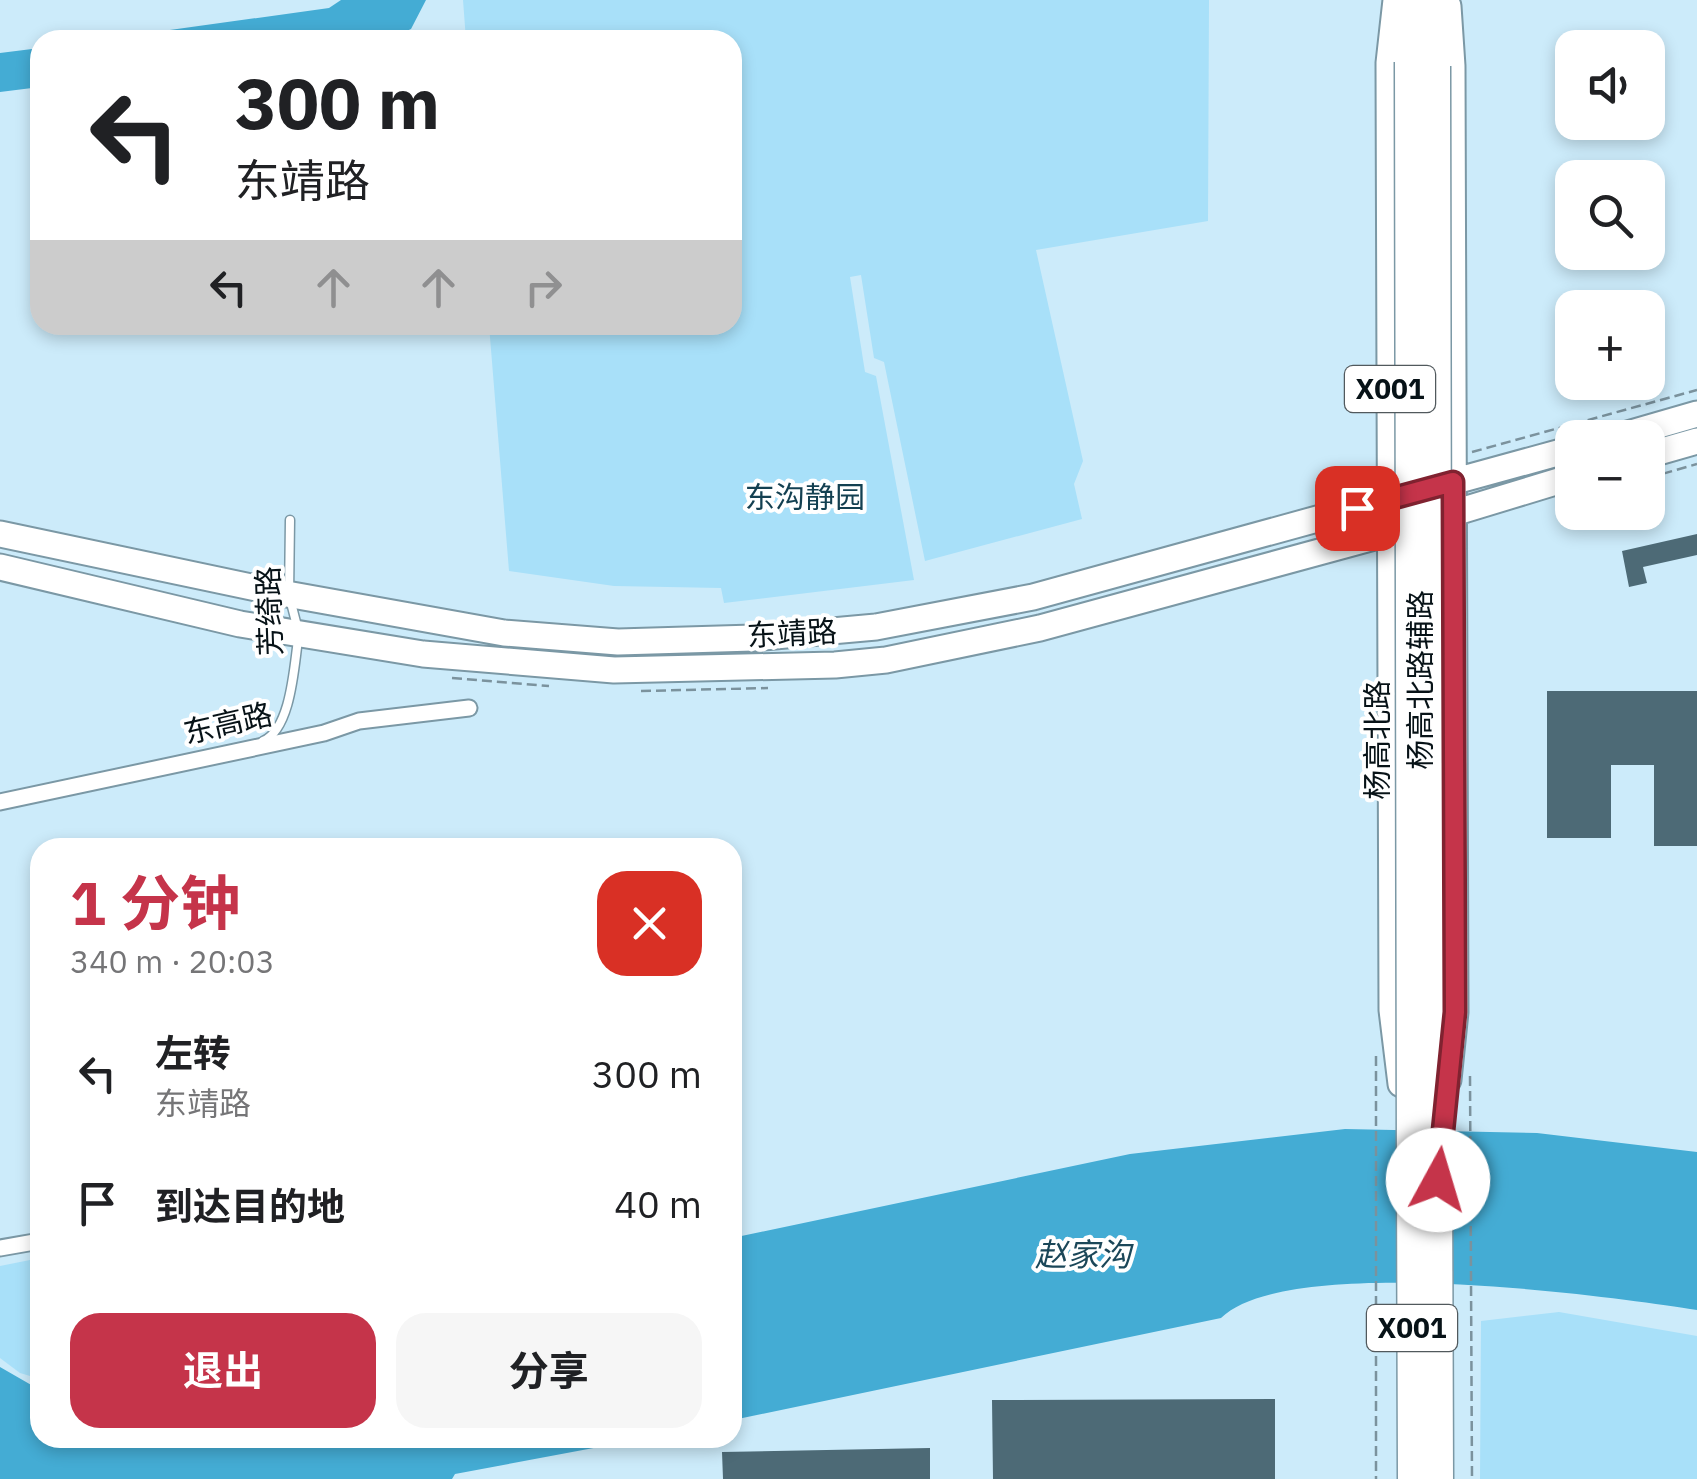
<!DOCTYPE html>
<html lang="zh">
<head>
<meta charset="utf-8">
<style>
	:root { --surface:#fff; --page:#f6f6f6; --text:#202124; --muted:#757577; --accent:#c5344a }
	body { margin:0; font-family:"IBM Plex Sans","Noto Sans SC",sans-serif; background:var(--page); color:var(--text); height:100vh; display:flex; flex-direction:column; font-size:38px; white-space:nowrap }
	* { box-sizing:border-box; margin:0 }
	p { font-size:32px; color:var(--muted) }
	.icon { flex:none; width:55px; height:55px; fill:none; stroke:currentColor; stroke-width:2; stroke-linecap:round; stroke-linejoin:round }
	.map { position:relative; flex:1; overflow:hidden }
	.drawer { position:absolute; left:30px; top:838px; width:712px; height:610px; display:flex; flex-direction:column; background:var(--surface); border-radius:30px; box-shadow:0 5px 15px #0003 }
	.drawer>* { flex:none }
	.banner { position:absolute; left:30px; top:30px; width:712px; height:305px; border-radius:30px; box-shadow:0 5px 15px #0003; background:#fff; color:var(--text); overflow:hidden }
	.controls { position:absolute; left:1555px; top:30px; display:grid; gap:20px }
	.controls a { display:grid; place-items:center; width:110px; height:110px; border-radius:20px; background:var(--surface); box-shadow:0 5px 15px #0003; font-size:50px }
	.pin { position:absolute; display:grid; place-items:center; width:85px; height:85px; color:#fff; margin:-42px; border-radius:20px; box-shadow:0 5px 15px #0006 }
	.me { position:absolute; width:110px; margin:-55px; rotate:6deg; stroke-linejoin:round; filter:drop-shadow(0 0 8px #0008) }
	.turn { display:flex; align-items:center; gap:35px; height:210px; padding:0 40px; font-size:45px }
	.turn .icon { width:130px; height:130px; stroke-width:2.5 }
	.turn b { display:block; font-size:70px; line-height:85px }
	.lanes { display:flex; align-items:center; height:95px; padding:0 40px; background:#0003; justify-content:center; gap:50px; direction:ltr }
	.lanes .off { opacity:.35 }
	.round { display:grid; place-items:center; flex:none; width:105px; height:105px; border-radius:30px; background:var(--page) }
	.summary { display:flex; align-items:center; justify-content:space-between; height:170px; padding:0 40px }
	h1 { font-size:60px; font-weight:700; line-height:75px; color:var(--accent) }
	.action { display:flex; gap:20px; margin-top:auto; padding:20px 40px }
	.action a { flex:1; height:115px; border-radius:30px; background:var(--accent); color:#fff; font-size:40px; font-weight:700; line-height:115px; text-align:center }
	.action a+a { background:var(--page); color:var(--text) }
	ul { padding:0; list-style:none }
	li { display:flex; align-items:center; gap:30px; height:130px; padding:0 40px }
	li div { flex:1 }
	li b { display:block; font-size:38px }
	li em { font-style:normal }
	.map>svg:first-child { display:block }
</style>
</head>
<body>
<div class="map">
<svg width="1697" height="1479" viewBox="0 0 1697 1479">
	<rect width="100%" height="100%" fill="#ccebfa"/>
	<!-- green -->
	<path fill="#a8e0f9" d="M463 0H1209L1208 221 1036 250 1083 461 1074 484 1082 519 925 561 884 362 874 358 861 275 850 277 865 372 876 376 914 580 724 603 721 588 614 586 509 571 489 325H732V40H466Z
		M40 1258V1379L20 1373 0 1358V1266Z
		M1559 1312 1697 1336V1479H1480L1481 1321Z"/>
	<!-- water -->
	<path fill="#44acd4" d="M341 0H426L411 29 387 40H98L329 8Z
		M40 48V87L0 92V53Z
		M1345 1129 1537 1133 1697 1152V1310C1603 1295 1287 1253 1221 1318L733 1420 732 1238 1130 1154Z
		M0 1367 33 1386 40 1384V1438H647L455 1474 452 1479H0Z"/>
	<!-- building -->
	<path fill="#4d6a76" d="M1697 534V555L1643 567 1647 583 1629 587 1622 551Z
		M1547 691H1697V846H1654V765H1611V838H1547Z
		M1275 1399V1479H993L992 1400Z
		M930 1448V1479H723L722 1452Z"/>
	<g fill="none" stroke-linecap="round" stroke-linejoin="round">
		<defs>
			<path id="service" d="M290 520 289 595 297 626
				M263 741C291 729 294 667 298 640"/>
			<path id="minor" d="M0 802 324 733 359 721 469 708
				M0 1248 40 1241"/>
			<path id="primary" d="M1396 0 1389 63 1392 1010 1401 1084
				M1448 6 1452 66 1455 1012 1448 1080
				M1614 438 1697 414
				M1648 455 1697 441
				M0 534 270 591 504 633 618 642 753 638 876 627 1033 597 1572 449
				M0 567 240 624 423 654 614 670 835 665 886 660 1040 628 1378 536 1572 477"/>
			<path id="trunk" d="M1409 62V0
				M1436 66 1437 0
				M1411 1178 1412 1479
				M1438 1180 1439 1479"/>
		</defs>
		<!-- service casing -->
		<use href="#service" stroke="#7b98a5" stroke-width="11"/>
		<!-- minor casing -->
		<use href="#minor" stroke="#7b98a5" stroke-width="19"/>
		<!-- primary casing -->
		<use href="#primary" stroke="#7b98a5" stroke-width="29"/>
		<!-- trunk casing -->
		<use href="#trunk" stroke="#7b98a5" stroke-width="31"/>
		<!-- path -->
		<path stroke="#7b929d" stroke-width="2.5" stroke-dasharray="10 5" stroke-linecap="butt" d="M1472 452 1697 390
			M1648 478 1697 464
			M1563 502 1572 500
			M452 678 549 686
			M641 691 768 688
			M1376 1056V1479
			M1470 1076 1472 1479"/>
		<!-- service -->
		<use href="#service" stroke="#fff" stroke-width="8"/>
		<!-- minor -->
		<use href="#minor" stroke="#fff" stroke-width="15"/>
		<!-- primary -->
		<use href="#primary" stroke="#fff" stroke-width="25"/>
		<!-- trunk -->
		<use href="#trunk" stroke="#fff" stroke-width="28"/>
		<defs>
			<path id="trunk-bridge" d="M1409 62 1411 1178
				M1436 66 1438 1180"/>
		</defs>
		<!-- trunk-bridge casing -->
		<use href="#trunk-bridge" stroke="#7b98a5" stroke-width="31" stroke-linecap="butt"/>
		<!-- trunk-bridge -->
		<use href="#trunk-bridge" stroke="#fff" stroke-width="28"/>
	</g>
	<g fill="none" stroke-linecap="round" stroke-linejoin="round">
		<defs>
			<path id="route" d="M1357 508 1453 482 1455 1012 1438 1180"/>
		</defs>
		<!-- route casing -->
		<use href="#route" stroke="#802230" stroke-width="25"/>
		<!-- route -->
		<use href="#route" stroke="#c5344a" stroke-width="18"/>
	</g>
	<g text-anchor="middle" stroke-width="8" stroke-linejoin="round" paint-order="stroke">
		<!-- shield labels -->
		<g fill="#fff" stroke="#51595d" stroke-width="2.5">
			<rect x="1345" y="366" width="90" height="46" rx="8"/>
			<rect x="1367" y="1305" width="90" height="46" rx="8"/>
		</g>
		<g font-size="28" font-weight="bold" fill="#071217">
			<text x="1390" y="399">X001</text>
			<text x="1412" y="1338">X001</text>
		</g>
		<!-- park labels -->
		<g font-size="30" fill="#134051" stroke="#fff">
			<text x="805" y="508">东沟静园</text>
		</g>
		<!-- street labels -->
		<g font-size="30" fill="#071217" stroke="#fff">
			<text transform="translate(270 611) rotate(-92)" y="10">芳绮路</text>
			<text transform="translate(792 634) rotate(-3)" y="10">东靖路</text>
			<text transform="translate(1421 680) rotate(-90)" y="10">杨高北路辅路</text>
			<text transform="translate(228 724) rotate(-13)" y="10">东高路</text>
			<text transform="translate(1378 740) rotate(-90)" y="10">杨高北路</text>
		</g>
		<!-- water labels -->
		<g font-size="32" font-style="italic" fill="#1b4759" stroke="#fff">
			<text x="1083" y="1266">赵家沟</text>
		</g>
	</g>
</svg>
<div class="controls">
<a><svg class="icon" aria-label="sound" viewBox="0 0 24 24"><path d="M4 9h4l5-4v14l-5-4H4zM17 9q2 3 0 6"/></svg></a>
<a><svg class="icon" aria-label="search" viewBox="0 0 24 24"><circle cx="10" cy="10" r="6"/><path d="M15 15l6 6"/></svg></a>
<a>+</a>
<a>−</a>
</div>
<div class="pin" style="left:1357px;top:508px;background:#d93025"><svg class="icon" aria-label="arrive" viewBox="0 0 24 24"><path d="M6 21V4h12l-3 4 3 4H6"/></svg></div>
<svg class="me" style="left:1438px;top:1180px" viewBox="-20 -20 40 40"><circle r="19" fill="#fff"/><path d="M0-13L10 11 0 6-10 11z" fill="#c5344a"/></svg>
<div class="banner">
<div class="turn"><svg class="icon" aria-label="left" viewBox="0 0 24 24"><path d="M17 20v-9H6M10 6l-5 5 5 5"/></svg><div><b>300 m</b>东靖路</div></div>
<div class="lanes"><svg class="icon" aria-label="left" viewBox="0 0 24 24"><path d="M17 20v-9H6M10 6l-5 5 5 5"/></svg><svg class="icon off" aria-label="ahead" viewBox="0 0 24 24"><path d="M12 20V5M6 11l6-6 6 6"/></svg><svg class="icon off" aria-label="ahead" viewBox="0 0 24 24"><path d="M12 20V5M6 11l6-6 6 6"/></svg><svg class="icon off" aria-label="right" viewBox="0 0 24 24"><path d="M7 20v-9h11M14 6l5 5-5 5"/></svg></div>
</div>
<section class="drawer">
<div class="summary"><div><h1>1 分钟</h1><p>340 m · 20:03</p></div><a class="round" style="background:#d93025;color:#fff"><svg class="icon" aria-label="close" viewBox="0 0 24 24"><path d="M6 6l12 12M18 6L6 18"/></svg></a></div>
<ul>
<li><svg class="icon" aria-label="left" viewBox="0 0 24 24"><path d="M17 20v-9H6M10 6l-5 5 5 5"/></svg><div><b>左转</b><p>东靖路</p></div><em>300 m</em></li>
<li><svg class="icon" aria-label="arrive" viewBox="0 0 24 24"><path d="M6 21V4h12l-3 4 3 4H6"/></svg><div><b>到达目的地</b></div><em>40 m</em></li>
</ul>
<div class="action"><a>退出</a><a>分享</a></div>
</section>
</div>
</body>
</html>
